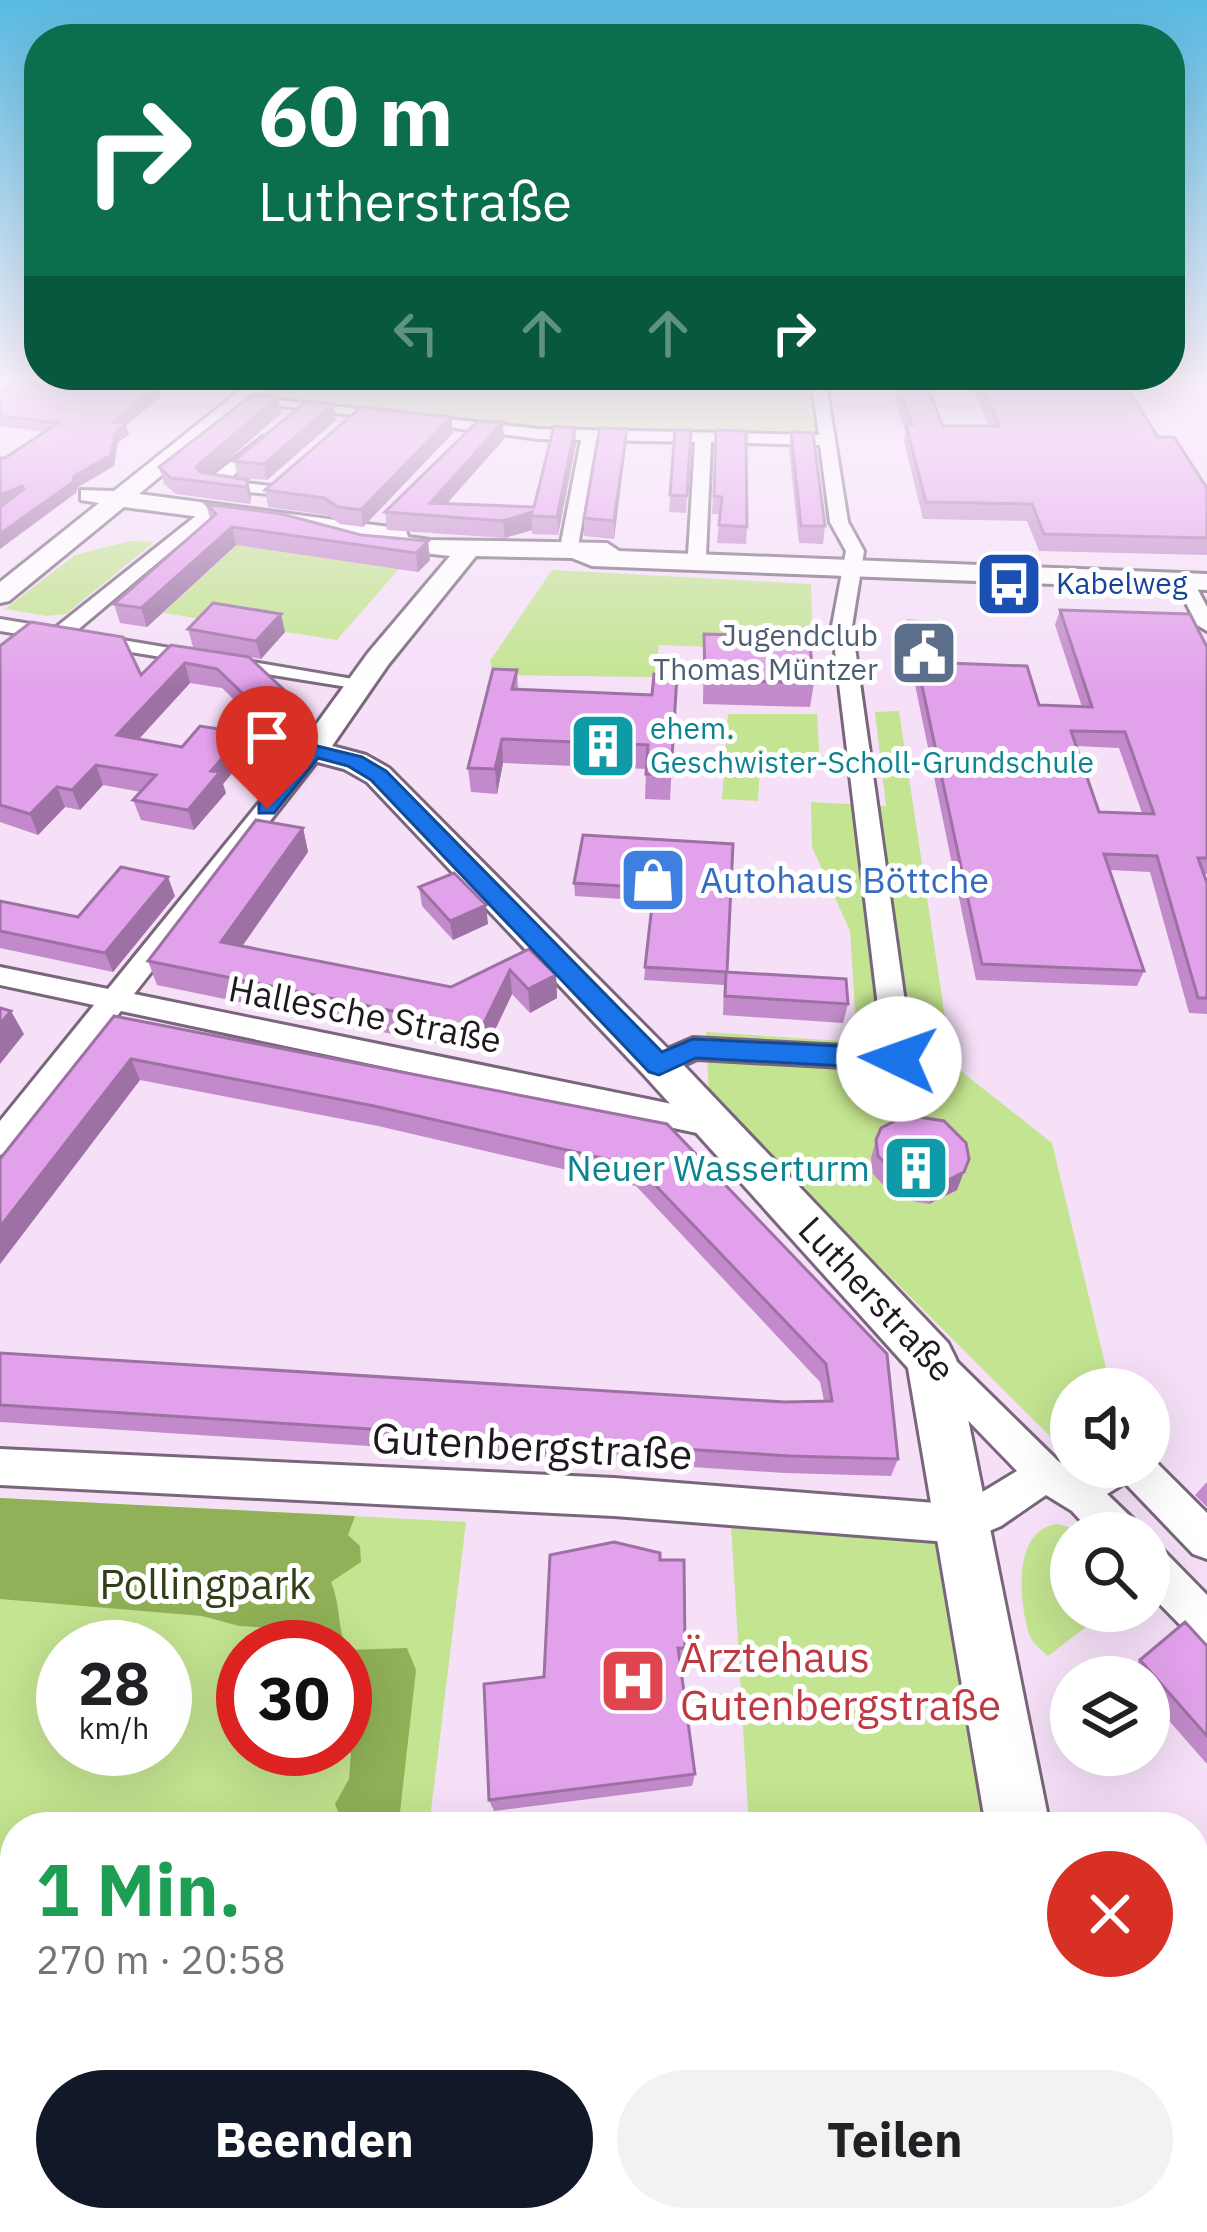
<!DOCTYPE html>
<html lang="de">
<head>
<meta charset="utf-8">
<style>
	:root { --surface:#fff; --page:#f2f2f2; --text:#202124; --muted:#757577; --accent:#111827 }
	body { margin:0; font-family:"IBM Plex Sans",sans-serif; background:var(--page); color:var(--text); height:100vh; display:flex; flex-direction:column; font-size:45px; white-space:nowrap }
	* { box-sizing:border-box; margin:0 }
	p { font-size:39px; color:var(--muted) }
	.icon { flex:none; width:66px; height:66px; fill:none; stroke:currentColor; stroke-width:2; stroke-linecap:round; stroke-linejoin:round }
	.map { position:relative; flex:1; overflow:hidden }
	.side { position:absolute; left:0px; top:1812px; width:1209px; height:420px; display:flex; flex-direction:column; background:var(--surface); border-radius:48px 48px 0 0; box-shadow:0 12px 48px #0002 }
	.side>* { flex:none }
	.hud { position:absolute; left:24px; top:24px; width:1161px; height:366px; border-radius:48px; box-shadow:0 12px 48px #0002; background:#0b6e4f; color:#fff; overflow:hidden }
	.tools { position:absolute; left:1050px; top:1368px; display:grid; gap:24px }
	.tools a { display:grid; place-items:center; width:120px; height:120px; border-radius:50%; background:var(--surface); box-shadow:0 12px 48px #0002; font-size:60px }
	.speed { position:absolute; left:36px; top:1620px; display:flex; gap:24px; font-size:60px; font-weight:700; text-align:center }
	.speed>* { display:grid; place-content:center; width:156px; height:156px; border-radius:50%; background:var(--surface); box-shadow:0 12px 48px #0002; line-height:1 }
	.speed small { font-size:30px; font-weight:400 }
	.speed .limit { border:18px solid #d22; background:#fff; color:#111 }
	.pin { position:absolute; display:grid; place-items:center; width:102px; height:102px; color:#fff; margin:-123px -51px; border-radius:50% 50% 50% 0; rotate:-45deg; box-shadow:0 0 12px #0007 }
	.pin .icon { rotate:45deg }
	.me { position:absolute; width:132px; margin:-66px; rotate:273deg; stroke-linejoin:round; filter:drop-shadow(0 0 9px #0008) }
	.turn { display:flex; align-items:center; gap:42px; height:252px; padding:0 36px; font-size:54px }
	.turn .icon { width:156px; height:156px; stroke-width:2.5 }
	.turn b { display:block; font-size:84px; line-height:102px }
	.lanes { display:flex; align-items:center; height:114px; padding:0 36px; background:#0003; justify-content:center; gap:60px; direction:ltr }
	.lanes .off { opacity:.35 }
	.round { display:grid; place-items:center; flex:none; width:126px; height:126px; border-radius:63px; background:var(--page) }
	.summary { display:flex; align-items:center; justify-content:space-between; height:204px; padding:0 36px }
	h1 { font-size:72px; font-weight:700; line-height:90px; color:#1e9e55 }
	.primary-button { display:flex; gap:24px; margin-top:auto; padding:24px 36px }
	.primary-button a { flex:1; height:138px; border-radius:72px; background:var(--accent); color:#fff; font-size:48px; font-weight:700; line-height:138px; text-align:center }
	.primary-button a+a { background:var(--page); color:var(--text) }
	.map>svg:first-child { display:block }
</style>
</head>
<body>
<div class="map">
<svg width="1207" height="2232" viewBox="0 0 1207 2232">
	<rect width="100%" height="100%" fill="#f5e0f8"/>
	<!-- green -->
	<path fill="#c3e490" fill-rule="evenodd" d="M289 377H807L816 436 550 430 261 399Z
		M130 541 154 542 66 614 47 616 5 609 75 555Z
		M236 545 399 569 337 640 163 613Z
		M552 570 811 584 813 651 659 645 655 677 494 675 490 661Z
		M899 711 952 1064 1052 1143 1111 1389H1071V1457L709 1096 706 1032 857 1042 850 931 812 847 811 802 886 806 875 712Z
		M728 714H817L820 768 760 766 758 801 722 799Z
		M0 1498 466 1522 429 1827H15V2217H413L411 2232H0ZM63 1647H165V1749H63ZM243 1647H345V1749H243Z
		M1057 1524 1090 1533H1071V1611H1107L1048 1656C1041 1650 1032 1643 1029 1634 1019 1601 1012 1530 1057 1524Z
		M731 1525 948 1534 990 1827H749Z
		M772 2217H1045L1047 2232H773Z"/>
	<!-- forest -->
	<path fill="#90b157" d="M0 1498 355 1516 348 1535 360 1546 361 1562 331 1582C341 1605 337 1628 347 1650L407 1648 416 1670 399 1821 393 1827H335L340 1816 335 1804 349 1779 351 1753 339 1749H345V1647L302 1646 289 1629 239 1626 202 1616 0 1599Z
		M0 2097H15V2203L0 2197Z"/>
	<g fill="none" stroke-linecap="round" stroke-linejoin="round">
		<defs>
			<path id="street" d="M811 377H825L848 522 864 551 852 626 913 1059 899 1070 697 1059 659 1076 649 1073 645 1065 649 1057 693 1038 883 1048 832 626 846 551 830 522 820 445 711 442 706 555 697 560 688 555 695 442 596 440 577 553 568 558 559 553 581 440 539 439 234 400 241 396 539 429 819 435Z
				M263 437 269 439V445L227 481 280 487V495L207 488V480Z
				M207 507 216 512 213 516 75 632 359 680 369 686 366 690 0 631V619L55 628Z
				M1184 575 1191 577 1207 607V631L1197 625 1175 581Z
				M313 744 324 751 321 756 134 994 716 1113 727 1117 731 1125 727 1133 716 1137 121 1011 11 1151 0 1155V1121L94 1005 0 985V967L108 989 305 746Z
				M934 1346 946 1351 1058 1461 1075 1471 1083 1467H1149V1455L1207 1513V1559L1193 1554 1125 1483 1107 1494 1133 1519 1138 1533H1092L1072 1511 1046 1495 1001 1526 961 1543 614 1516 0 1485V1449L614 1478 961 1505 1017 1471 922 1373 916 1362 922 1351Z
				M1149 1544 1163 1550 1207 1595V1644L1193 1638 1149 1593Z"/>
			<path id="secondary" d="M257 377H280L139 494 397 528 406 530 408 537 430 540 607 543 619 551 1207 574V590L592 566 572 558 476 556 388 665 332 746 366 755 389 768 673 1054 948 1343 956 1359 1050 1827H986L908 1368 645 1076 367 782 344 769 302 758 297 751 368 653 450 556 371 547 362 545 360 538 124 507 9 601 0 603V582L99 503 81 500V490L114 491Z
				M1054 2217H1128L1132 2232H1056Z"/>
		</defs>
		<!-- street casing -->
		<use href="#street" stroke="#79667c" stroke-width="6"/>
		<!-- secondary casing -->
		<use href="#secondary" stroke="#79667c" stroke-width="6"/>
		<!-- street -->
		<use href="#street" fill="#fff" fill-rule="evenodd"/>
		<!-- secondary -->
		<use href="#secondary" fill="#fff" fill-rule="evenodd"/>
	</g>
	<!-- wall -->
	<path fill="#c28aca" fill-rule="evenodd" d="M923 377H1120L1158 437 1207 488V555L1039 551 1027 521 923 519 904 441 905 431 895 401 898 385 943 426H989L971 383 925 382Z
		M0 392 161 397 126 425 129 435 118 442 114 466 78 487 76 493 5 458 45 432 0 426Z
		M278 397 281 413 212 474 248 480 251 497 250 504 176 494 164 484 159 467Z
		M333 404 336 420 267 480 238 478 234 461Z
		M451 417 453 433 363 527 340 524 327 515 268 507 265 490Z
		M627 429 626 445 614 539 584 536V518Z
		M675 430H691L686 513 669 512Z
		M716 430 747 527 746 544 717 543 720 514H712Z
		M791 432 825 526 823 544 799 543 789 449Z
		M504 439 447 503 534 507 576 444 558 535 532 534V530L505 538 387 530 385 512Z
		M206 504 361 535 428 541 430 560 418 572 236 545 147 627 120 623 114 604 210 519Z
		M1060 610 1207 647V874H1204L1207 883V1014L1189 1013 1150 872 1110 870 1144 971 1137 986 976 980 905 636 908 621 948 663 1039 705 1082 707 1055 625ZM1076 746 1119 748 1142 813 1099 812Z
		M188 629 285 632 261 659 193 647Z
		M704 634 814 683 810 707 703 704Z
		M171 645 299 704 303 724 277 757 249 752 223 784 226 793 194 830 141 820 133 800 141 792 103 785 80 810 65 807 38 835 0 822V646L141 675ZM190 683 222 688 251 716 238 732 182 747 139 739Z
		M517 670 518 690 652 695 677 675 670 800 645 799 646 769 503 763 497 794 471 792 468 768Z
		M303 828 308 852 242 946 451 987 529 949 556 975 557 998 530 1013 512 994 484 1053 157 985 148 961Z
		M733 844 727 972 848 1004 843 1023 723 1015 724 985 644 980 652 901 575 896 574 883Z
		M419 887 488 924 453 940 422 906Z
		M175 896 113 972 0 948V901L78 917Z
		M114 1016 667 1124 898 1459 891 1476 785 1473 0 1422V1353L784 1402 824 1401 820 1382 636 1186 378 1126 140 1080 0 1264V1159Z
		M876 1140 957 1190 929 1204 895 1198 873 1174 871 1158Z
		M1207 1482V1507L1195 1495Z
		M660 1560 685 1648 682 1663H680L695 1774 692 1786 494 1811 489 1800Z
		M1185 1622 1207 1646V1764L1149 1698V1677H1130L1126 1672Z"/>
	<!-- shaded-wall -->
	<path fill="#9e71a4" d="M158 386 161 397 126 425 129 435 118 442 114 466 78 487 76 493 0 549V534L74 476 113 422Z
		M278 397 281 413 203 482 196 467Z
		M333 404 336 420 267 480 264 464Z
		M451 417 453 433 363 527 361 510Z
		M503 422 504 439 436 516 430 503Z
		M575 428 576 444 558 535 557 517Z
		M627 429 626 445 614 539V521Z
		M248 480 251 497 250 504 246 487Z
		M22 486 27 498 0 508V495Z
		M532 512V530L505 538 503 521Z
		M232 527 236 545 147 627 141 608Z
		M428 541 430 560 418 572 416 553Z
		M281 614 285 632 261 659 256 641Z
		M185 663 190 683 124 755 117 735Z
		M299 704 303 724 277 757 273 737Z
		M244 733 249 753 223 784 226 793 194 830 188 810 211 771Z
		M502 739 503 763 497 794 495 769Z
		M96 765 103 785 80 810 72 790Z
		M57 787 65 807 38 835 30 814Z
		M303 828 308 852 229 965 221 942Z
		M168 877 175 896 113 972 105 953Z
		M486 905 488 924 453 940 450 921Z
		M510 970 512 994 484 1053 481 1029Z
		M556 975 557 998 530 1013 528 989Z
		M11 1011 24 1034 0 1064V1024Z
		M131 1059 140 1080 0 1264V1227Z
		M964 1172 957 1190 929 1204 936 1186Z"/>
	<!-- building -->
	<path fill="#e2a1eb" stroke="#9e71a4" stroke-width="3" fill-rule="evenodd" d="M979 377H1120L1158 437H1174L1207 488V538L1044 534 1032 504 926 502 906 425H912L898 385 927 386 943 426H999Z
		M18 382 100 389 110 382 158 386 113 422 126 424 115 432 111 455 74 476 73 482 0 534V507L24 489 22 486 0 495V458H5L58 423 0 416V392H3Z
		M253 394 278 397 196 467 200 472 248 480 246 487 171 478 159 467Z
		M307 401 333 404 264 464 234 461Z
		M361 407 451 417 361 510 338 507 324 498 265 490Z
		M478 421 503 422 430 503 534 507 554 426 575 428 557 517 531 516 532 512 503 521 385 512Z
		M600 428 627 429 614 521 584 518Z
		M675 430H691L687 496 670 495Z
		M716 430 746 431 747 527 719 525 722 497 714 496Z
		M791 432 813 433 825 526H801Z
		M206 504 282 514 361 535 428 541 416 553 232 527 141 608 114 604 216 514Z
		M213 603 281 614 256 641 188 629Z
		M1060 610 1190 614 1207 647V858H1198L1207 883V998H1198L1157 856 1104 854 1144 971 982 964 908 621 938 622 948 663 1027 666 1039 705 1092 707ZM1071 731 1125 732 1154 814 1099 812Z
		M31 622 123 637 141 675 171 645 249 657 299 704 273 737 237 731 258 708 217 669 185 663 117 735 182 747 200 726 244 733 211 771 220 772 188 810 133 800 156 775 96 765 72 790 57 787 30 814 0 805V646Z
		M704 634 809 637 814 683 705 680Z
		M493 669 517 670 512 689 652 695 654 674 677 675 671 775 646 774 648 745 502 739 495 769 468 768Z
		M256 820 303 828 221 942 451 987 529 949 556 975 528 989 510 970 481 1029 148 961Z
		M583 835 733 844 727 972 645 967 654 888 574 883Z
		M121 867 168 877 105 953 0 931V901L78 917Z
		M454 873 486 905 450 921 419 887Z
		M726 972 846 979 848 1004 725 996Z
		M0 1008 11 1011 0 1024Z
		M114 1016 667 1124 887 1354 898 1459 790 1456 0 1405V1353L784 1402 832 1401 826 1364 637 1166 374 1106 131 1059 0 1227V1159Z
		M906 1115 944 1121 966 1143 969 1159 964 1172 936 1186 901 1179 878 1156 876 1140 881 1128Z
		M614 1542 660 1553V1560H684L685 1648H678L695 1774 489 1800 484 1684 544 1677 550 1555Z
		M1185 1622 1207 1646V1736L1140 1660Z
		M495 2217H632L633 2232H495Z"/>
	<!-- sky -->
	<linearGradient id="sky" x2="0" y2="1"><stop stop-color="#59bae2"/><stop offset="0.55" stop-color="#faf1fc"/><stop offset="1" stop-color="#faf1fc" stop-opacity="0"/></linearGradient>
	<rect width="1207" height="690" fill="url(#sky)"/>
	<!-- route -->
	<path fill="#1a73e8" stroke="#114b97" stroke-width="3" d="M313 745 362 757 386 771 662 1052 693 1039 899 1049 912 1059 899 1069 696 1058 659 1075 649 1072 371 780 348 766 318 758 274 813H259V804L306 746Z"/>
	<!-- icons -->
	<defs>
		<symbol id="bus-square" viewBox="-11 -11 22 22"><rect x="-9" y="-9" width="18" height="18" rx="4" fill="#1a4fb4" stroke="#fff"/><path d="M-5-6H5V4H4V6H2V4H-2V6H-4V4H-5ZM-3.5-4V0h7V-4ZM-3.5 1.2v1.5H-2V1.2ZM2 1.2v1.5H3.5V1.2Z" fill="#fff"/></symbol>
		<symbol id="civic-square" viewBox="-11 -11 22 22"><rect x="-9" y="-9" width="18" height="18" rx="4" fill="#5c6f8a" stroke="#fff"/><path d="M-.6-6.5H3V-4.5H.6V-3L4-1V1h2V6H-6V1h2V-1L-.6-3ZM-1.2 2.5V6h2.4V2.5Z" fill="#fff"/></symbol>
		<symbol id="building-square" viewBox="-11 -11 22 22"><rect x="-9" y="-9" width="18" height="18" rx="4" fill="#0f9aa8" stroke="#fff"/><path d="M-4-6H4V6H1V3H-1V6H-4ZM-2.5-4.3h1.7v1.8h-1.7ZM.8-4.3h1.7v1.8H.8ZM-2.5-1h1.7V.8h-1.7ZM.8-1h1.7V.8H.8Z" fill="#fff"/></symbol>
		<symbol id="shop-square" viewBox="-11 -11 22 22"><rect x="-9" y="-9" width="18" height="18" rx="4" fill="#3f7fe0" stroke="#fff"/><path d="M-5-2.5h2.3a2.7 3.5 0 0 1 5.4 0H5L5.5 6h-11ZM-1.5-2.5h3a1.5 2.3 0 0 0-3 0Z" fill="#fff"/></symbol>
		<symbol id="hospital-square" viewBox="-11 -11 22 22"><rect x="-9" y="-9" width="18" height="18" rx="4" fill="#e0444e" stroke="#fff"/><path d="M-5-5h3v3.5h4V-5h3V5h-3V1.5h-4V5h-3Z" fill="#fff"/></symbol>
	</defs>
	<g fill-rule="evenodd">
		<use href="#bus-square" x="971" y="546" width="76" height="76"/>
		<use href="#civic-square" x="886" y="615" width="76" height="76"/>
		<use href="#building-square" x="565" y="708" width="76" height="76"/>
		<use href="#shop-square" x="615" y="842" width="76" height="76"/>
		<use href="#building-square" x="878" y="1130" width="76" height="76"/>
		<use href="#hospital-square" x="595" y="1643" width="76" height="76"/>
	</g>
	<g text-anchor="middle" stroke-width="10" stroke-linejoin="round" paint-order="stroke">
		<!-- far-transit labels -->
		<g font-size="30" fill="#164399" stroke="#fff" text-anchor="start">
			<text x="1056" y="594">Kabelweg</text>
		</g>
		<!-- far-service labels -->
		<g font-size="30" fill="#4e5e75" stroke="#fff" text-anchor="end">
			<text x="878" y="646">Jugendclub<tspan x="878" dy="34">Thomas Müntzer</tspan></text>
		</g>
		<!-- far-culture labels -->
		<g font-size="30" fill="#0d838f" stroke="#fff" text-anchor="start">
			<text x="650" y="739">ehem.<tspan x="650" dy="34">Geschwister-Scholl-Grundschule</tspan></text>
		</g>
		<!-- shop labels -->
		<g font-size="36" fill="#366cbe" stroke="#fff" text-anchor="start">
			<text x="700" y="893">Autohaus Böttche</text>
		</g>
		<!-- street labels -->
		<g font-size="36" fill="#1f1820" stroke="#fff">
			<text transform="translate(365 1014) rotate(11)" y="13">Hallesche Straße</text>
			<text transform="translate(877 1299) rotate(47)" y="13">Lutherstraße</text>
		</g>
		<!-- culture labels -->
		<g font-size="36" fill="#0d838f" stroke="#fff" text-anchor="end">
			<text x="870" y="1181">Neuer Wasserturm</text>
		</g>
		<!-- near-street labels -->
		<g font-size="42" fill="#1f1820" stroke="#fff">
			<text transform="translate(532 1446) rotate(3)" y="15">Gutenbergstraße</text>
		</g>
		<!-- near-park labels -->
		<g font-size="42" fill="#313e18" stroke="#fff">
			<text x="205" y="1599">Pollingpark</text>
		</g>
		<!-- near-health labels -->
		<g font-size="42" fill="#be3a42" stroke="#fff" text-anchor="start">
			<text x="680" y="1672">Ärztehaus<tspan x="680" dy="48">Gutenbergstraße</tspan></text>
		</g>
	</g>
</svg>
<div class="tools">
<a><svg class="icon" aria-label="sound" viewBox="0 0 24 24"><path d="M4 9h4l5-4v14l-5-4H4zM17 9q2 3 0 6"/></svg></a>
<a><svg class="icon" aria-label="search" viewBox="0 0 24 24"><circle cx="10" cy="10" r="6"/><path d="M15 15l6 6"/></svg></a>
<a><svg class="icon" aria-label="layers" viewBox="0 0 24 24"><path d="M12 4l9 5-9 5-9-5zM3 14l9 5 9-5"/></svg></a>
</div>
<div class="speed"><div>28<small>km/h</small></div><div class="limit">30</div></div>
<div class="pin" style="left:267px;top:809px;background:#d93025"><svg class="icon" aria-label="arrive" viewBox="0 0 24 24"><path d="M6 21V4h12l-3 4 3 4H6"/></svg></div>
<svg class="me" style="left:899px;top:1059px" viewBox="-20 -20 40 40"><circle r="19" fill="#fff"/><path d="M0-13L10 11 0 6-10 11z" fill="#1a73e8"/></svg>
<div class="hud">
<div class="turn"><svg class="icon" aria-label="right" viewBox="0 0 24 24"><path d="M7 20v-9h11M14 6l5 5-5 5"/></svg><div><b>60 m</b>Lutherstraße</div></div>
<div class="lanes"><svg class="icon off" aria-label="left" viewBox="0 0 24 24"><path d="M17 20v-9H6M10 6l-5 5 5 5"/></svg><svg class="icon off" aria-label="ahead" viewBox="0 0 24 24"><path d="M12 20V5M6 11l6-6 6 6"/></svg><svg class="icon off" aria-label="ahead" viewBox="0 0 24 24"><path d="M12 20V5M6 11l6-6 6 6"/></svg><svg class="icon" aria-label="right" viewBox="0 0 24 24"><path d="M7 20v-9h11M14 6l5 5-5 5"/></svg></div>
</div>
<section class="side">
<div class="summary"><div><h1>1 Min.</h1><p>270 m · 20:58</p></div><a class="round" style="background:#d93025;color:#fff"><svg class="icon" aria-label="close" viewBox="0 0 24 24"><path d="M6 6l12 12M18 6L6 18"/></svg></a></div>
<div class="primary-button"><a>Beenden</a><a>Teilen</a></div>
</section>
</div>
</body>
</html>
